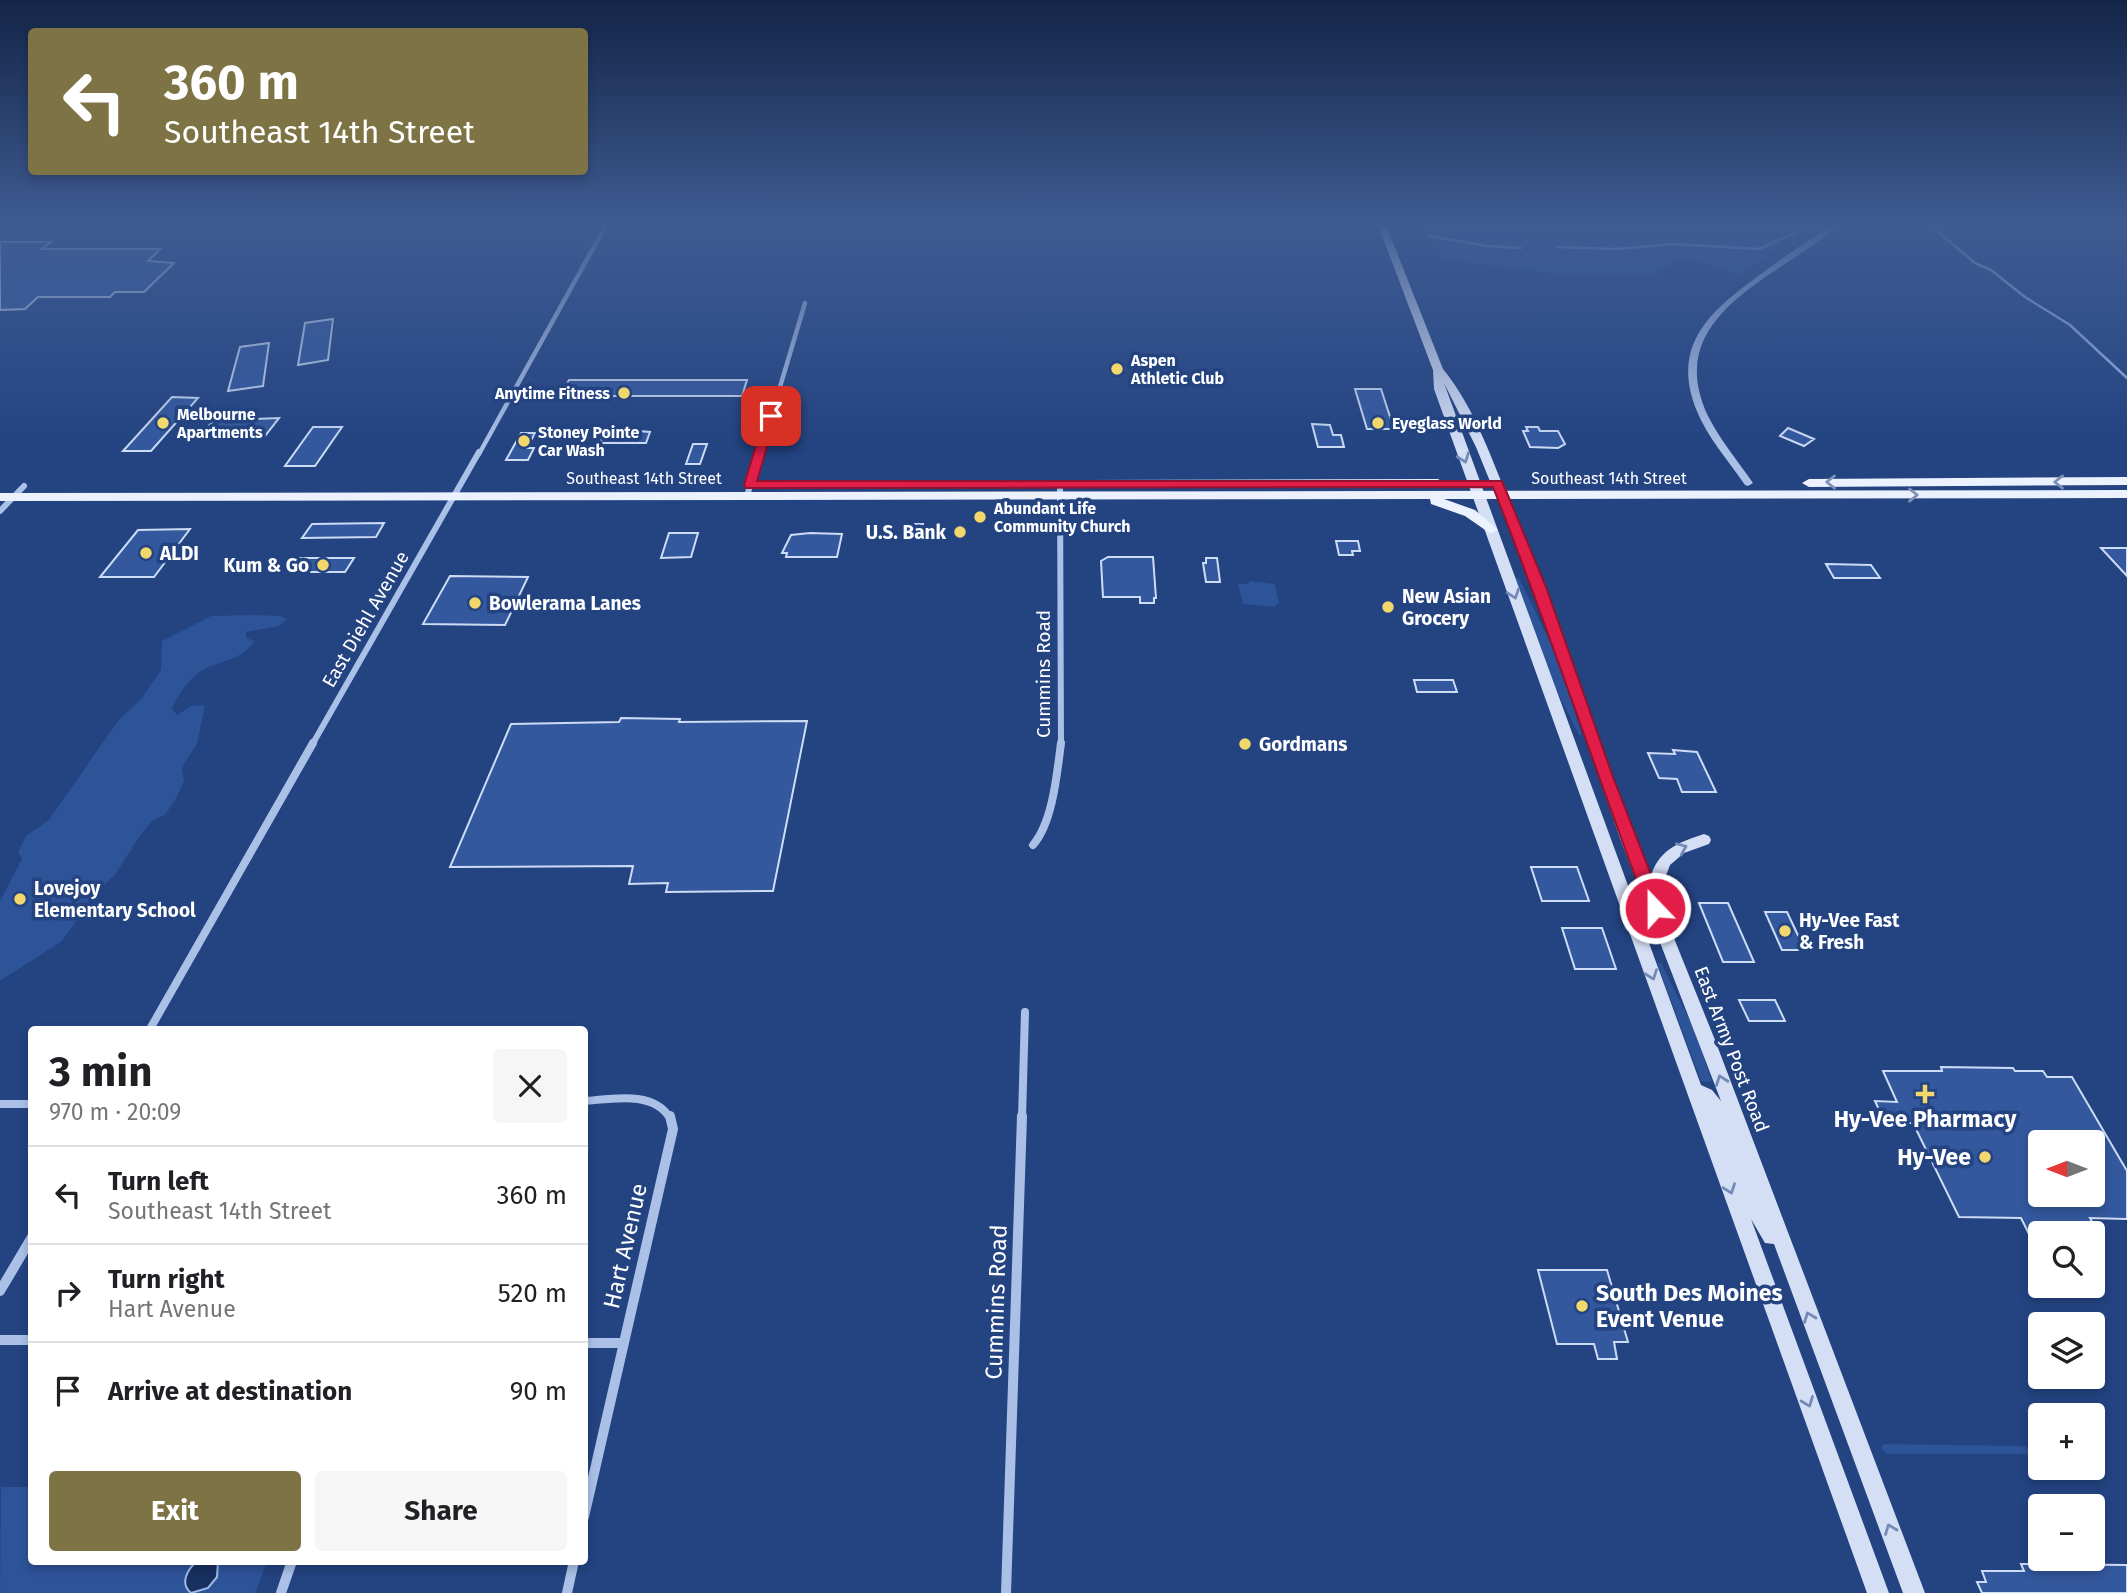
<!DOCTYPE html>
<html lang="en">
<head>
<meta charset="utf-8">
<style>
	:root { --surface:#fff; --page:#f6f6f6; --text:#202124; --muted:#757577; --line:#e0e0e0; --accent:#7e7344 }
	body { margin:0; font-family:"Fira Sans",sans-serif; background:var(--page); color:var(--text); height:100vh; display:flex; flex-direction:column; font-size:26px; white-space:nowrap }
	* { box-sizing:border-box; margin:0 }
	p { font-size:23px; color:var(--muted) }
	.icon { flex:none; width:38px; height:38px; fill:none; stroke:currentColor; stroke-width:2; stroke-linecap:round; stroke-linejoin:round }
	.map { position:relative; flex:1; overflow:hidden }
	.details { position:absolute; left:28px; top:1026px; width:560px; height:539px; display:flex; flex-direction:column; background:var(--surface); border-radius:7px; box-shadow:0 4px 10px #0003 }
	.details>* { flex:none }
	.banner { position:absolute; left:28px; top:28px; width:560px; height:147px; border-radius:7px; box-shadow:0 4px 10px #0003; background:#7e7344; color:#fff; overflow:hidden }
	.needle { width:46px; rotate:270deg }
	.controls { position:absolute; left:2028px; top:1130px; display:grid; gap:14px }
	.controls a { display:grid; place-items:center; width:77px; height:77px; border-radius:7px; background:var(--surface); box-shadow:0 4px 10px #0003; font-size:35px }
	.pin { position:absolute; display:grid; place-items:center; width:60px; height:60px; color:#fff; margin:-30px; border-radius:14px; box-shadow:0 4px 10px #0006 }
	.me { position:absolute; width:77px; margin:-38px; rotate:338deg; stroke-linejoin:round; filter:drop-shadow(0 0 5px #0008) }
	.turn { display:flex; align-items:center; gap:24px; height:147px; padding:0 21px; font-size:32px }
	.turn .icon { width:91px; height:91px; stroke-width:2.5 }
	.turn b { display:block; font-size:49px; line-height:60px }
	.round { display:grid; place-items:center; flex:none; width:74px; height:74px; border-radius:7px; background:var(--page) }
	.headline { display:flex; align-items:center; justify-content:space-between; height:119px; padding:0 21px }
	h1 { font-size:42px; font-weight:700; line-height:52px }
	.button { display:flex; gap:14px; margin-top:auto; padding:14px 21px }
	.button a { flex:1; height:80px; border-radius:7px; background:var(--accent); color:#fff; font-size:28px; font-weight:700; line-height:80px; text-align:center }
	.button a+a { background:var(--page); color:var(--text) }
	ul { padding:0; list-style:none }
	li { display:flex; align-items:center; gap:21px; height:98px; padding:0 21px; border-top:2px solid var(--line) }
	li div { flex:1 }
	li b { display:block; font-size:26px }
	li em { font-style:normal }
	.map>svg:first-child { display:block }
</style>
</head>
<body>
<div class="map">
<svg width="2127" height="1593" viewBox="0 0 2127 1593">
	<rect width="100%" height="100%" fill="#234381"/>
	<!-- green -->
	<path fill="#2d5398" d="M1419 225H1807L1741 275 1682 257 1652 276 1552 273 1444 259Z
		M1515 578H1519L1556 654 1582 735H1579L1555 688Z
		M1249 581 1275 584 1279 604H1275V607L1243 604 1238 584H1249Z
		M251 615 281 616 287 619 279 626 246 632V638L255 641C239 662 223 659 203 670 190 678 177 695 172 709L177 715 191 706 205 705 197 744 182 767 184 781 176 799 165 815 153 820 139 837 115 875 98 890 62 941 0 981V901L22 859 18 852 26 836 49 820 117 722 142 698 161 670 162 641 211 616Z
		M1657 963H1661L1694 1029 1712 1082 1701 1081Z
		M1884 1444 2025 1446 2032 1454H1886L1881 1448Z
		M1 1487H31L32 1561H267L255 1593H0Z"/>
	<!-- water -->
	<path fill="#183060" stroke="#9eb9e8" stroke-width="2" d="M197 1561H218L217 1577 208 1588 191 1593C179 1583 188 1569 197 1561Z"/>
	<g fill="none" stroke-linecap="round" stroke-linejoin="round">
		<!-- stream -->
		<path stroke="#9eb9e8" stroke-width="2.5" d="M1930 225 1975 263 1991 270 2025 297 2070 325 2127 378
			M1430 236 1486 246 1521 248
			M1557 247 1617 249 1671 244 1759 249 1812 225"/>
	</g>
	<!-- building -->
	<path fill="#33589e" stroke="#cddcf5" stroke-width="2" fill-rule="evenodd" d="M0 242H51L42 249H160L148 261 174 263 144 292H115L110 297H38L25 309 0 310Z
		M333 319 328 360 298 365 305 323Z
		M269 343 263 386 228 391 240 347Z
		M569 380H747L742 396H560Z
		M1355 389H1381L1394 429H1367Z
		M172 397 198 398 151 451H123Z
		M215 418H234L233 420 279 418 265 436H201Z
		M1312 424 1330 425 1333 435H1341L1344 447H1318Z
		M313 427H342L315 466H285Z
		M1526 427H1538L1540 431H1558L1565 444 1558 448 1530 447 1523 431H1528Z
		M1788 428 1814 439 1804 446 1780 436Z
		M625 430 650 432 646 443H600L605 432Z
		M521 433H535L527 448H534L528 460H506Z
		M693 444H707L700 464H686Z
		M384 523 376 537 302 538 312 524Z
		M904 524H923L922 538H901Z
		M190 529 154 577H100L138 530Z
		M669 533H698L691 557 661 558Z
		M810 533 842 534 837 557H786L787 553H782L791 535Z
		M1336 541H1358L1360 551H1352L1353 555H1339Z
		M2101 548H2127V576Z
		M1108 557H1153L1156 598H1154V603H1140V597H1103L1101 561Z
		M300 558H354L345 572H291Z
		M1206 558H1217L1220 582H1206L1203 563H1206Z
		M1826 564 1871 565 1880 578H1834Z
		M450 576 528 577 505 625 423 624Z
		M1414 680H1453L1457 692H1417Z
		M621 718 680 719 679 722 807 721 773 891 666 892 668 883 629 884 633 866 450 867 511 724 619 722Z
		M1673 750 1697 752 1716 792H1682L1677 779 1659 778 1648 753 1675 754Z
		M1531 867H1577L1589 901H1542Z
		M1699 903H1728L1754 962H1723Z
		M1765 912H1787L1805 950H1782Z
		M1562 928H1602L1616 969H1575Z
		M1739 1000H1775L1785 1021H1749Z
		M1941 1067 2013 1068 2015 1071H2043L2047 1077H2072L2127 1171V1219L2090 1218 2099 1234H2040V1238H2031L2021 1218 1959 1217 1913 1123H1885L1875 1101 1897 1102 1883 1071H1942ZM2040 1143H2093V1195H2040Z
		M1538 1270H1607L1628 1342H1614L1617 1359H1598L1594 1344H1557Z
		M2021 1564 2127 1565V1593H1982L1977 1582H1986L1982 1571H2024Z"/>
	<g fill="none" stroke-linecap="round" stroke-linejoin="round">
		<!-- minor-far3 -->
		<path stroke="#aac0e7" stroke-width="4.5" d="M479 454 606 225
			M760 454 805 303"/>
		<!-- minor-far2 -->
		<path stroke="#aac0e7" stroke-width="6" d="M1060 485 1061 745
			M747 496 760 452
			M0 511 24 486
			M312 745 479 452"/>
		<!-- minor-far1 -->
		<path stroke="#aac0e7" stroke-width="8" d="M1033 845C1053 822 1057 773 1061 743
			M150 1029 313 743
			M584 1101C612 1099 653 1090 670 1118
			M0 1104H32
			M1022 1118 1025 1012"/>
		<!-- minor -->
		<path stroke="#aac0e7" stroke-width="10" d="M0 1291 32 1237
			M0 1340H32
			M584 1343H624
			M584 1517 673 1129 670 1116
			M281 1593 292 1561
			M567 1593 574 1561
			M1006 1593 1022 1116"/>
		<!-- tertiary -->
		<path fill="#aac0e7" fill-rule="evenodd" d="M1831 225H1839C1779 278 1660 314 1708 416 1720 440 1738 461 1753 483L1748 486 1745 485C1728 460 1707 437 1696 409 1670 343 1713 309 1761 274 1784 257 1807 241 1831 225Z"/>
		<!-- secondary -->
		<path fill="#d4dff6" fill-rule="evenodd" d="M1378 225H1386L1443 369C1475 408 1492 460 1511 506 1562 629 1601 756 1650 879 1658 850 1677 843 1704 834L1709 836 1711 840 1709 844 1684 853 1670 865 1665 878 1661 906 1715 1040 1925 1593H1903L1774 1244 1765 1243 1751 1219 1889 1593H1867L1434 389 1433 370ZM1444 383 1476 447 1533 587 1621 841 1721 1101 1712 1090 1701 1085Z"/>
		<!-- primary -->
		<path fill="#ebf1fd" fill-rule="evenodd" d="M2127 477V485L1809 487 1802 483 1809 479Z
			M1438 479 1445 483 1443 486 1084 488 1077 484 1084 480Z
			M2127 490V498L1444 499 1475 510 1498 530 1491 534 1465 516 1431 504 1430 499 0 501V493Z"/>
	</g>
	<!-- one-way arrows -->
	<defs><path id="oneway-chevron" d="M-2-3.5L2.5 0L-2 3.5" fill="none" stroke-width="1.6" stroke-linecap="round" stroke-linejoin="round" transform="scale(1.75)"/></defs>
	<g stroke="#7389b6">
		<use href="#oneway-chevron" transform="translate(1464 458) rotate(70)"/>
		<use href="#oneway-chevron" transform="translate(1514 594) rotate(71)"/>
		<use href="#oneway-chevron" transform="translate(1682 848) rotate(-23)"/>
		<use href="#oneway-chevron" transform="translate(1652 975) rotate(70)"/>
		<use href="#oneway-chevron" transform="translate(1721 1080) rotate(-110)"/>
		<use href="#oneway-chevron" transform="translate(1730 1189) rotate(70)"/>
		<use href="#oneway-chevron" transform="translate(1809 1317) rotate(-111)"/>
		<use href="#oneway-chevron" transform="translate(1808 1402) rotate(69)"/>
		<use href="#oneway-chevron" transform="translate(1890 1529) rotate(-111)"/>
	</g>
	<g stroke="#7d91b9">
		<use href="#oneway-chevron" transform="translate(1831 482) rotate(180)"/>
		<use href="#oneway-chevron" transform="translate(2059 482) rotate(-180)"/>
		<use href="#oneway-chevron" transform="translate(1913 495)"/>
	</g>
	<!-- sky -->
	<linearGradient id="sky" x2="0" y2="1"><stop stop-color="#132547"/><stop offset="0.5" stop-color="#3f5b92"/><stop offset="1" stop-color="#3f5b92" stop-opacity="0"/></linearGradient>
	<rect width="2127" height="448" fill="url(#sky)"/>
	<!-- route -->
	<path fill="#e11d48" stroke="#92132f" stroke-width="2" d="M771 413 776 416 757 481H1502L1546 587 1613 777 1664 908 1661 913H1649L1647 908C1594 768 1548 626 1493 487L746 488 744 485 765 416Z"/>
	<!-- markers -->
	<g fill="#f2d86c" stroke="#234381" stroke-width="2.5">
		<circle cx="1117" cy="369" r="7"/>
		<circle cx="624" cy="393" r="7"/>
		<circle cx="163" cy="423" r="7"/>
		<circle cx="1378" cy="423" r="7"/>
		<circle cx="524" cy="441" r="7"/>
		<circle cx="980" cy="517" r="7"/>
		<circle cx="960" cy="532" r="7"/>
		<circle cx="146" cy="553" r="7"/>
		<circle cx="323" cy="565" r="7"/>
		<circle cx="475" cy="603" r="7"/>
		<circle cx="1388" cy="607" r="7"/>
		<circle cx="1245" cy="744" r="7"/>
		<circle cx="20" cy="899" r="7"/>
		<circle cx="1785" cy="931" r="7"/>
		<path d="M1921.5 1083.5h7v7h7v7h-7v7h-7v-7h-7v-7h7z"/>
		<circle cx="1985" cy="1157" r="7"/>
		<circle cx="1582" cy="1306" r="7"/>
	</g>
	<g text-anchor="middle" stroke-width="7" stroke-linejoin="round" paint-order="stroke">
		<!-- far-poi labels -->
		<g font-size="16" font-weight="bold" fill="#fff" stroke="#234381" text-anchor="start">
			<text x="1131" y="366">Aspen<tspan x="1131" dy="18">Athletic Club</tspan></text>
			<text x="610" y="399" text-anchor="end">Anytime Fitness</text>
			<text x="177" y="420">Melbourne<tspan x="177" dy="18">Apartments</tspan></text>
			<text x="1392" y="429">Eyeglass World</text>
			<text x="538" y="438">Stoney Pointe<tspan x="538" dy="18">Car Wash</tspan></text>
			<text x="994" y="514">Abundant Life<tspan x="994" dy="18">Community Church</tspan></text>
		</g>
		<!-- far-street labels -->
		<g font-size="16" fill="#fff" stroke="#234381">
			<text x="644" y="484">Southeast 14th Street</text>
			<text x="1609" y="484">Southeast 14th Street</text>
		</g>
		<!-- poi labels -->
		<g font-size="19" font-weight="bold" fill="#fff" stroke="#234381" text-anchor="start">
			<text x="946" y="539" text-anchor="end">U.S. Bank</text>
			<text x="160" y="560">ALDI</text>
			<text x="309" y="572" text-anchor="end">Kum &amp; Go</text>
			<text x="1402" y="603">New Asian<tspan x="1402" dy="22">Grocery</tspan></text>
			<text x="489" y="610">Bowlerama Lanes</text>
			<text x="1259" y="751">Gordmans</text>
			<text x="34" y="895">Lovejoy<tspan x="34" dy="22">Elementary School</tspan></text>
			<text x="1799" y="927">Hy-Vee Fast<tspan x="1799" dy="22">&amp; Fresh</tspan></text>
		</g>
		<!-- street labels -->
		<g font-size="19" fill="#fff" stroke="#234381">
			<text transform="translate(365 619) rotate(-60)" y="7">East Diehl Avenue</text>
			<text transform="translate(1043 674) rotate(-90)" y="7">Cummins Road</text>
			<text transform="translate(1732 1049) rotate(69)" y="7">East Army Post Road</text>
		</g>
		<!-- near-poi labels -->
		<g font-size="23" font-weight="bold" fill="#fff" stroke="#234381">
			<text x="1925" y="1127">Hy-Vee Pharmacy</text>
			<text x="1971" y="1165" text-anchor="end">Hy-Vee</text>
			<text x="1596" y="1301" text-anchor="start">South Des Moines<tspan x="1596" dy="26">Event Venue</tspan></text>
		</g>
		<!-- near-street labels -->
		<g font-size="23" fill="#fff" stroke="#234381">
			<text transform="translate(625 1246) rotate(-77)" y="8">Hart Avenue</text>
			<text transform="translate(996 1302) rotate(-88)" y="8">Cummins Road</text>
		</g>
	</g>
</svg>
<div class="controls">
<a><svg class="needle" viewBox="-14 -14 28 28"><path d="M0-13l5 13h-10z" fill="#e53935"/><path d="M0 13l5-13h-10z" fill="#757577"/></svg></a>
<a><svg class="icon" aria-label="search" viewBox="0 0 24 24"><circle cx="10" cy="10" r="6"/><path d="M15 15l6 6"/></svg></a>
<a><svg class="icon" aria-label="layers" viewBox="0 0 24 24"><path d="M12 4l9 5-9 5-9-5zM3 14l9 5 9-5"/></svg></a>
<a>+</a>
<a>−</a>
</div>
<div class="pin" style="left:771px;top:416px;background:#d93025"><svg class="icon" aria-label="arrive" viewBox="0 0 24 24"><path d="M6 21V4h12l-3 4 3 4H6"/></svg></div>
<svg class="me" style="left:1655px;top:908px" viewBox="-20 -20 40 40"><circle r="17" fill="#e11d48" stroke="#fff" stroke-width="3"/><path d="M0-11L8 9 0 5-8 9z" fill="#fff"/></svg>
<div class="banner">
<div class="turn"><svg class="icon" aria-label="left" viewBox="0 0 24 24"><path d="M17 20v-9H6M10 6l-5 5 5 5"/></svg><div><b>360 m</b>Southeast 14th Street</div></div>
</div>
<section class="details">
<div class="headline"><div><h1>3 min</h1><p>970 m · 20:09</p></div><a class="round"><svg class="icon" aria-label="close" viewBox="0 0 24 24"><path d="M6 6l12 12M18 6L6 18"/></svg></a></div>
<ul>
<li><svg class="icon" aria-label="left" viewBox="0 0 24 24"><path d="M17 20v-9H6M10 6l-5 5 5 5"/></svg><div><b>Turn left</b><p>Southeast 14th Street</p></div><em>360 m</em></li>
<li><svg class="icon" aria-label="right" viewBox="0 0 24 24"><path d="M7 20v-9h11M14 6l5 5-5 5"/></svg><div><b>Turn right</b><p>Hart Avenue</p></div><em>520 m</em></li>
<li><svg class="icon" aria-label="arrive" viewBox="0 0 24 24"><path d="M6 21V4h12l-3 4 3 4H6"/></svg><div><b>Arrive at destination</b></div><em>90 m</em></li>
</ul>
<div class="button"><a>Exit</a><a>Share</a></div>
</section>
</div>
</body>
</html>
